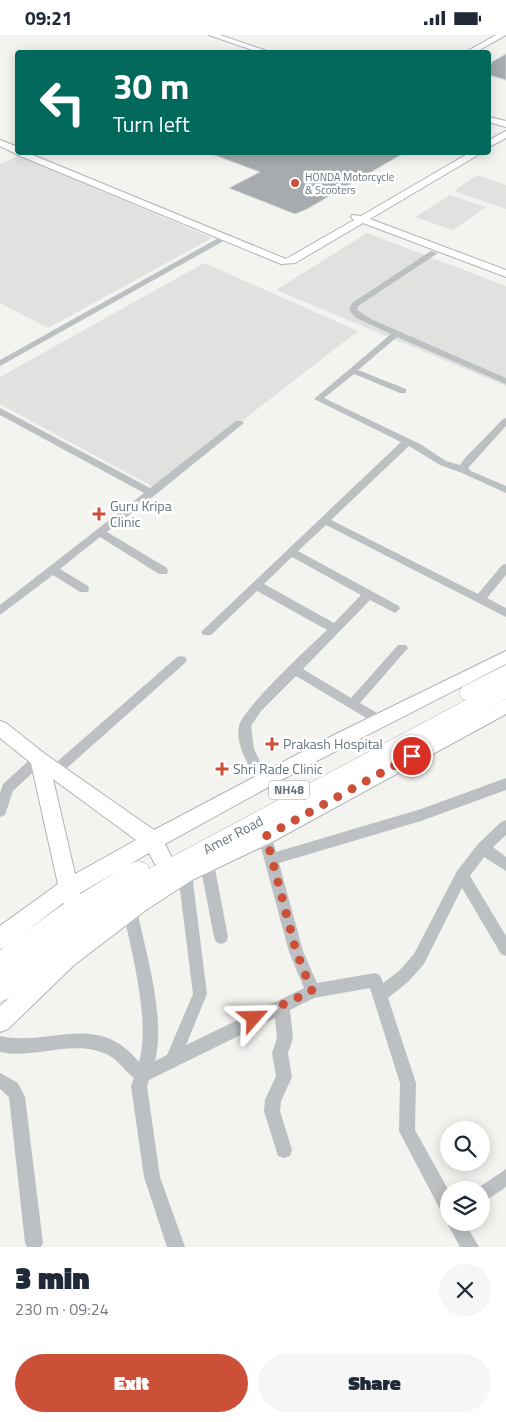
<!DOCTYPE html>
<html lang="en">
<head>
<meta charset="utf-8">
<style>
	:root { --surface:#fff; --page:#f6f6f7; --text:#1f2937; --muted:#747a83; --accent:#cc4f37 }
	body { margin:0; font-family:"Titillium Web",sans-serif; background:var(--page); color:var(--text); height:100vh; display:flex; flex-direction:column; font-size:19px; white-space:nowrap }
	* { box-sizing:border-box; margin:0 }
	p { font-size:16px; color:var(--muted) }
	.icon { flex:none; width:28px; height:28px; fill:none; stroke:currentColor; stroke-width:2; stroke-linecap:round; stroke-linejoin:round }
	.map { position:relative; height:1212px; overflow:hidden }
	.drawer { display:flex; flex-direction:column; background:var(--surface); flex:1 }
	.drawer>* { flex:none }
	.hud { position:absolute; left:15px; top:15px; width:476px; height:105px; border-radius:5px; box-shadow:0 2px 12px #0003; background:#00695c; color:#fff; overflow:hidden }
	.controls { position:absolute; left:440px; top:1086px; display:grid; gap:10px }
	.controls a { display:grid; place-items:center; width:50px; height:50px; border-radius:50%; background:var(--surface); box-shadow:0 2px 12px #0003; font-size:25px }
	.pin { position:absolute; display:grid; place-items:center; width:42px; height:42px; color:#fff; margin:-21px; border:2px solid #fff; border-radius:50%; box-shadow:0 1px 5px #0007 }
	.me { position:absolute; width:55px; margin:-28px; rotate:65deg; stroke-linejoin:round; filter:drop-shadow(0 0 4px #0008) }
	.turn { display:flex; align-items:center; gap:18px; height:105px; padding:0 15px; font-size:22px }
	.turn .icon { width:65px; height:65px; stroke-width:2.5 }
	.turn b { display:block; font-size:35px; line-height:42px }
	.round { display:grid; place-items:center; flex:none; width:52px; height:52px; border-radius:26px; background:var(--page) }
	.head { display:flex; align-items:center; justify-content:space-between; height:85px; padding:0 15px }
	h1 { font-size:30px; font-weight:800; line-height:38px }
	.button { display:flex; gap:10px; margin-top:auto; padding:10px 15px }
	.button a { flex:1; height:58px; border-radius:30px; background:var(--accent); color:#fff; font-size:20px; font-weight:800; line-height:58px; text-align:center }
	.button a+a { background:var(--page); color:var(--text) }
	.status { display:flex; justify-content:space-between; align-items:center; height:35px; padding:0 25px; background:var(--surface); direction:ltr }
	.status svg { height:14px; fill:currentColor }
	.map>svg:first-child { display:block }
</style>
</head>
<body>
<div class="status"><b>09:21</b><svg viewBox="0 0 49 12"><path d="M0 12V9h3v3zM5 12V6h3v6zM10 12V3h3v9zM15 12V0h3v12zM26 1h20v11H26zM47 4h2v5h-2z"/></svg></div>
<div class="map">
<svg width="506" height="1212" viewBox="0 0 506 1212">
	<rect width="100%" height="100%" fill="#f3f3f0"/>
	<!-- built -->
	<path fill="#e1e2e0" d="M18 121 106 158 212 203 48 293 0 268V129Z
		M477 140 506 150V174L454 156Z
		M450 160 486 172 453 195 415 182Z
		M367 198 506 251V351L276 255Z
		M204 228 358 296 155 453 0 369V342Z"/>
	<!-- building -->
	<path fill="#a5abaf" stroke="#d4d4d3" d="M506 19V45L489 40V30L492 28H490Z
		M209 118H404L307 174 295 179 229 153 260 137Z"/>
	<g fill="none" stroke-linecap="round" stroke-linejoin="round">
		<defs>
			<path id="secondary" d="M209 0H220L273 18H261Z
				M496 0H506L474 18H464Z
				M489 82 506 86V92L489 87Z
				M506 96V103L489 112V105Z
				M0 105 18 112V118H28L286 224 354 185 351 182 352 180 361 181 469 118H479L478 120 370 184 506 235V242L363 188 295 228 281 229 18 120 0 111Z
				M506 616V629L305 732 165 809 172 823 169 829 162 832 155 829 149 818 80 858 81 863 78 870 71 872 63 868 7 911 0 914V891L58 849 31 728 0 703V686L6 688 45 719 154 795 334 700ZM53 744 136 805 75 839Z
				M506 664V679L272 807 192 845 146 875 74 930 8 994 0 997V971L60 916 132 861 178 833 258 795Z"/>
			<path id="highway" d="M506 630V664L168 849 102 891 39 937 9 963 0 967V915L58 873 129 829 138 826 147 829 149 834 466 665 462 664 459 658 462 652Z"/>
		</defs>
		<!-- secondary casing -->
		<use href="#secondary" stroke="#afb4b7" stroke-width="2"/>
		<!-- highway casing -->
		<use href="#highway" stroke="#b0b3b5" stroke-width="1"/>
		<!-- street -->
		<path fill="#bdc0c3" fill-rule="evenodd" d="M222 201 229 203 0 331V325Z
			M431 216 438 218 358 271 357 275 373 285 506 343V349L397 302 358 335 406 354V358H400L354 339 324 363 420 409 446 426 460 430 465 423 503 384 506 383V391L468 433 471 436 506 451V458L462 438 440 430 409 411 331 485 478 559 502 530 506 529V540L487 563 506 573V582L326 490 298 516 399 571 400 574 395 578 370 565 303 634 351 663 398 610H406L408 613 360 668 382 681 384 685 382 689 378 690 296 641 261 676 251 691 254 714 269 745 267 749 263 750 259 749C250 732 235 711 239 691 243 673 310 611 327 595L257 556 211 600H203L201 597 401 407 314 364 391 299 356 283 349 275 352 268ZM292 522 361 560 334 588 264 549Z
			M0 373 150 453 236 386H242L244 388 155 460 107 497 167 533 168 536 167 539H159L100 502 60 534 88 551 89 554 88 557H80L53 540 0 580V570L144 458 0 380Z
			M181 621 185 622 187 625 185 628 59 740 55 741 51 740 49 736 51 732 177 622Z
			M39 719 43 720 45 724 43 728 13 756 5 780 0 782V758L3 749 35 720Z
			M506 743V755L421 786 279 828 303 916 317 948 375 938 380 940 383 948 399 936 414 919 457 836 478 809 501 787 506 785V800L493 812 506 822V836L484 822 470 841 506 901V921L501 919 462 853 424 929 409 946 388 963 416 1048 415 1095 449 1156V1182L443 1180 399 1096 400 1048 370 953 314 963 290 975 293 1003 288 1018 292 1042 281 1066 280 1076 292 1115 290 1121 284 1123 278 1121 264 1076 265 1065 276 1041 272 1018 277 1003 275 983 149 1045 147 1051 160 1142 185 1212H167L144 1142 131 1051 134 1043C124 1036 119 1025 108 1020 73 1003 36 1025 0 1017V1001C49 1012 98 975 139 1027 151 988 131 915 123 875L125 870 130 868 135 870 137 875C146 918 166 983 155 1026L167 1020 193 959 178 839 180 835 185 833 190 835 192 839 207 959 186 1010 304 953 289 917 256 794 258 790 263 788 268 790 276 817 421 774Z
			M207 823 212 825 214 829 228 902 226 907 221 909 216 907 214 902 200 829 202 825Z
			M0 1038 18 1048 25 1062 43 1208 41 1212H27L25 1208 9 1062 0 1054Z
			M506 1134V1152L481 1169V1155H475Z
			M449 1185V1188H465L479 1212H460L447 1188Z"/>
		<!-- secondary -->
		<use href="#secondary" fill="#fff" fill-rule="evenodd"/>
		<!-- highway -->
		<use href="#highway" fill="#fff" fill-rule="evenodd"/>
	</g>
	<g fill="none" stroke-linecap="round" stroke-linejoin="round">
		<!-- route -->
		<path stroke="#cc4f37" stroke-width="9" stroke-dasharray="0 16.2" d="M254 983 312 956 296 916 266 801 412 721"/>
	</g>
	<!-- markers -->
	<g fill="#cc4f37" stroke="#fff" stroke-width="2">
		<circle cx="295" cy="148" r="5"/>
		<path d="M96.5 471.5h5v5h5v5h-5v5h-5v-5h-5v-5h5z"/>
		<path d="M269.5 701.5h5v5h5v5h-5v5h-5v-5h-5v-5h5z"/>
		<path d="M219.5 726.5h5v5h5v5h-5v5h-5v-5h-5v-5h5z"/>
	</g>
	<g text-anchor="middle" stroke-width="5" stroke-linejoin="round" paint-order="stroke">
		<!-- far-poi labels -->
		<g font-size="11" fill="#66747d" stroke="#fff" text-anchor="start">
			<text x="305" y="146">HONDA Motorcycle<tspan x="305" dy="13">&amp; Scooters</tspan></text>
		</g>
		<!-- shield labels -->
		<rect fill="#fff" stroke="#949ea4" stroke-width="1" x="269" y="745.5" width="40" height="19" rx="4"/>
		<g font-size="12" font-weight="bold" fill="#66747d">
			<text x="289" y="759">NH48</text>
		</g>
		<!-- poi labels -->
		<g font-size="14" fill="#66747d" stroke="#fff" text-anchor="start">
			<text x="110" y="476">Guru Kripa<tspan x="110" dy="16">Clinic</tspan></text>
			<text x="283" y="714">Prakash Hospital</text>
			<text x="233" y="739">Shri Rade Clinic</text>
		</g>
		<!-- street labels -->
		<g font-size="14" fill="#66747d" stroke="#fff">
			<text transform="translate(233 800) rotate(-28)" y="5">Amer Road</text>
		</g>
	</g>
</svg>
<div class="controls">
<a><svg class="icon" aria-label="search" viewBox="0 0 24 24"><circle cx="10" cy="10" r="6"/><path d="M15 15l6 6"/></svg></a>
<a><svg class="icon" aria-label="layers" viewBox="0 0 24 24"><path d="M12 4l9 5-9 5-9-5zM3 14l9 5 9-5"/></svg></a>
</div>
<div class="pin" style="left:412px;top:721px;background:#d93025"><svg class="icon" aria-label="arrive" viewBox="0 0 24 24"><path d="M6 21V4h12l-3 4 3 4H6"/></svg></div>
<svg class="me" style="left:254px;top:983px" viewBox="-20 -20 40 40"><path d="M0-17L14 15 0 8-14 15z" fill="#cc4f37" stroke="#fff" stroke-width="4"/></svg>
<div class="hud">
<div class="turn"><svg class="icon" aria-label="left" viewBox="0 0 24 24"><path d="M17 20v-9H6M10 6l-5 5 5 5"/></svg><div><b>30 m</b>Turn left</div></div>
</div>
</div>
<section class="drawer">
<div class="head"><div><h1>3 min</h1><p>230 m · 09:24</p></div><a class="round"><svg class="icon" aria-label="close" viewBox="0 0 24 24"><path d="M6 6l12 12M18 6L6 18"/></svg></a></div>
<div class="button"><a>Exit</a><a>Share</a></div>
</section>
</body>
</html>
